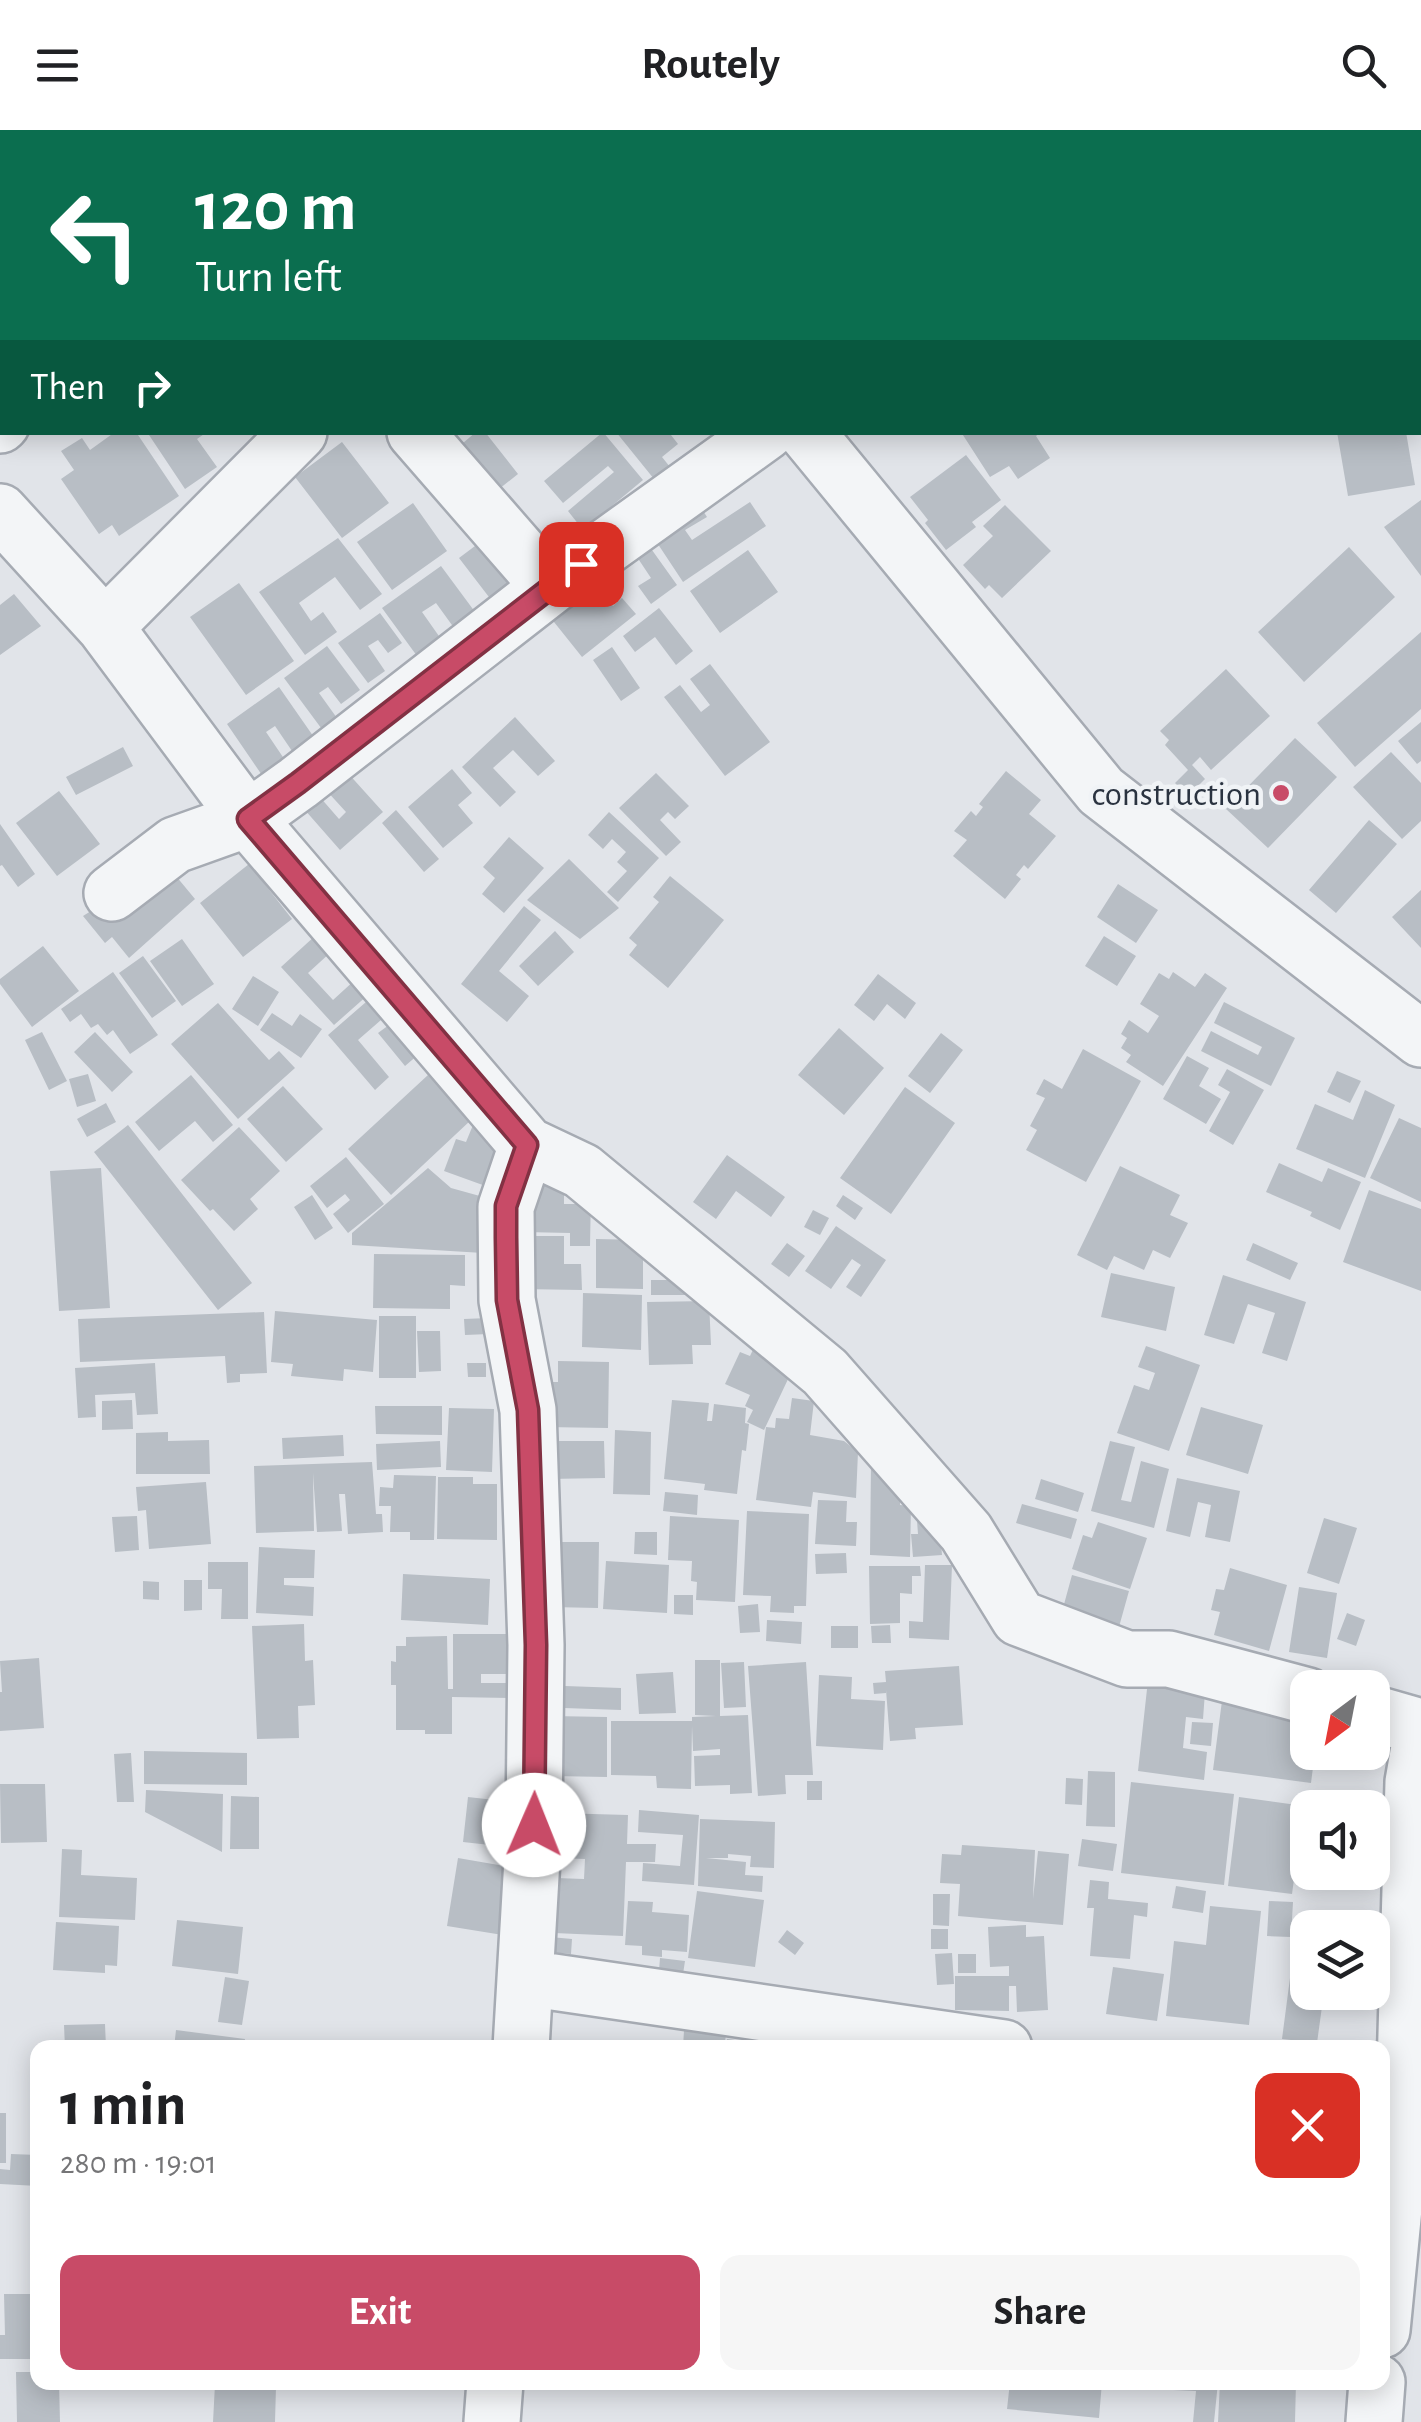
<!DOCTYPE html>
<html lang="en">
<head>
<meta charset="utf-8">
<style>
	:root { --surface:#fff; --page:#f6f6f6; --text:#202124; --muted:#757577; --accent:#c84b67 }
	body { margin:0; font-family:"Alegreya Sans",sans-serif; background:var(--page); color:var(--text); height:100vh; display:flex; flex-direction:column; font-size:38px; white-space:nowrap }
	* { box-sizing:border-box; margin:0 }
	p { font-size:32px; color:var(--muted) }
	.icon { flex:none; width:55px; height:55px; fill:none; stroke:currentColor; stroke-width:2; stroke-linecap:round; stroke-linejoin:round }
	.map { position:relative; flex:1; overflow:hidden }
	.panel { position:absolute; left:30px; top:1910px; width:1360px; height:350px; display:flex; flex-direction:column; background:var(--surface); border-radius:20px; box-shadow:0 5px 25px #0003 }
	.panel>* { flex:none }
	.hud { position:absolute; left:0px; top:0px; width:1422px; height:305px; box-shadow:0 5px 25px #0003; background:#0b6e4f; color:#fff; overflow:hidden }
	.needle { width:65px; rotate:212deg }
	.fabs { position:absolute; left:1290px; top:1540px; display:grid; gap:20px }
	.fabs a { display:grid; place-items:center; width:100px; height:100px; border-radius:20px; background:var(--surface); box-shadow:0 5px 25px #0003; font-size:50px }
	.pin { position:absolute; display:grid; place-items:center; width:85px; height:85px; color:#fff; margin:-42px; border-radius:20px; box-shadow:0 5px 15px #0006 }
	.me { position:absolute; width:110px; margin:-55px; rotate:1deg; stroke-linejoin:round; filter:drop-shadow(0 0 8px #0008) }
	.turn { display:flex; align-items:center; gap:35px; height:210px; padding:0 30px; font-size:45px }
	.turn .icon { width:130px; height:130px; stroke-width:2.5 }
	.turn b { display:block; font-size:70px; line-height:85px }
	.then { display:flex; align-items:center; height:95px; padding:0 30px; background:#0003; gap:20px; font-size:38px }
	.round { display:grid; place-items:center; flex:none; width:105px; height:105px; border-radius:20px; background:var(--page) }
	.head { display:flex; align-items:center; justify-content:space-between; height:170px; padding:0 30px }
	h1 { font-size:60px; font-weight:700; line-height:75px }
	.cta { display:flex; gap:20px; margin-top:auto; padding:20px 30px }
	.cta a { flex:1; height:115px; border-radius:20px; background:var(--accent); color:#fff; font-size:40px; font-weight:700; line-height:115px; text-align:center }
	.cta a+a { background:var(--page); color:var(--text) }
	header { display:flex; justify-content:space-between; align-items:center; height:130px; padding:0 30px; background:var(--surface); font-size:45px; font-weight:700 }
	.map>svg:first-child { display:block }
</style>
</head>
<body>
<header><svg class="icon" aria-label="menu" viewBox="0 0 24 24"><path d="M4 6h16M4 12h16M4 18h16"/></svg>Routely<svg class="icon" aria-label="search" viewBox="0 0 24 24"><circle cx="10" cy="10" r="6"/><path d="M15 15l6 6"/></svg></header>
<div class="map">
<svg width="1421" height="2292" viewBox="0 0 1421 2292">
	<rect width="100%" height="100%" fill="#e1e4e9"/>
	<!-- building -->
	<path fill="#b8bec5" d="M115 302H136L179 366 119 406 112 395 99 404 61 349 74 340 61 321 82 308 90 320Z
		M147 302H207L197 309 217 337 185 359Z
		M476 302H485L518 344 499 359 463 313Z
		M603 302 643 350 583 400 568 381 614 342 608 336 563 373 544 351Z
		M616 302H674L671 305 678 314 662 327 670 337 654 349Z
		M961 302H1041L1036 306 1050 328 1018 349 1009 336 990 347Z
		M1337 302H1406L1415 355 1348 366Z
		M342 312 389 373 342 408 295 347Z
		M966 325 1001 370 972 392 976 397 946 420 925 393 928 390 910 367Z
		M691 362 707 387 685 400 692 410 750 372 766 396 683 452 644 393Z
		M1421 370V446L1384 397Z
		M413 373 447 421 392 460 357 412Z
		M1005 375 1051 421 1002 468 989 455 985 459 963 435 993 406 983 396Z
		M637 399 677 455 651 474 638 456 651 448 633 421Z
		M338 408 382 464 360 480 335 447 299 473 311 491 323 482 337 502 305 525 259 462Z
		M479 413 512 456 492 471 459 428Z
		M1349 417 1395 467 1304 552 1258 502Z
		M748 420 778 462 720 503 690 461Z
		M441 436 478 486 457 502 436 473 422 482 441 509 417 526 382 478Z
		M605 442 616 456 605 465 613 476 622 468 636 484 582 527 550 487Z
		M239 453 294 531 246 565 190 487Z
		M14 464 41 496 0 525V475Z
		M659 478 693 521 676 535 655 507 635 522 623 506Z
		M380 483 402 513 388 523 378 510 368 516 385 541 368 553 338 513Z
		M1421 502V579L1355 637 1317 593Z
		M327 516 360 560 341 574 328 557 319 563 342 595 327 606 284 548Z
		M612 517 640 558 621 571 593 530Z
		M710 534 770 612 725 646 664 567 680 555 701 582 710 575 690 549Z
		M1226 539 1270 586 1211 640 1200 627 1192 635 1205 649 1188 666 1175 653 1188 640 1165 615 1169 610 1160 601Z
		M279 557 318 613 306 621 301 615 292 621 275 596 266 602 289 636 266 651 227 594Z
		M515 587 555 631 538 646 513 620 493 638 516 662 500 677 462 637Z
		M1421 592V631L1417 634 1398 611Z
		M1295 608 1337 647 1268 718 1226 679Z
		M123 617 133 636 76 665 66 647Z
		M1391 622 1421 653V691L1402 709 1353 657Z
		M452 639 472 663 458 675 473 693 443 718 408 677Z
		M346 641 383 682 340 720 304 679 319 666 339 689 346 682 325 659Z
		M1006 641 1041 670 1029 684 1056 706 1028 739 1024 735 1016 745 1021 749 1005 769 953 726 967 710 954 701 971 681 976 686 983 677 979 674Z
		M656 643 689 676 675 689 668 682 660 690 681 712 666 726 619 678Z
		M59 661 100 714 57 746 16 693Z
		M396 680 439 729 424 742 382 693Z
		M609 682 659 728 618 772 607 762 627 741 617 732 626 722 612 709 603 719 588 705Z
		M1369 690 1397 714 1336 783 1309 760Z
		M0 694 35 744 18 757 2 735 0 736Z
		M509 707 544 738 504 783 482 764 495 748 483 737Z
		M569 729 619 778 580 809 527 770Z
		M166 734 195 769 129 828 112 807 105 813 83 786Z
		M249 734 292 789 243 827 200 773Z
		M670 746 724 790 668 858 629 825 637 815 629 808 659 772 653 767Z
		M1118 754 1158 780 1136 813 1097 787Z
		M1421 760V818L1392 787Z
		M524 776 541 790 499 841 529 866 507 892 461 854Z
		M555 801 574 822 538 856 519 836Z
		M316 805 331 822 308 843 333 870 356 849 369 864 334 895 281 837Z
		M1104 806 1136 826 1117 856 1085 836Z
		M182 809 214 854 182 876 150 831Z
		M43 816 79 861 32 897 0 854V849Z
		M143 826 176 871 152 888 119 843Z
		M113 842 158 905 130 924 113 900 107 905 98 894 91 898 81 884 70 892 61 879Z
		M1173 842 1195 857 1205 843 1227 858 1163 956 1126 932 1131 925 1121 918 1127 908 1121 904 1129 890 1148 903 1159 886 1140 874 1159 843 1169 849Z
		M878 844 916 873 905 889 887 874 874 891 854 875Z
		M253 846 279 862 258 896 232 879Z
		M366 872 381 890 358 910 389 947 375 960 328 905Z
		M1224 872 1295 908 1271 956 1201 921 1211 901 1258 925 1262 917 1214 893Z
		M218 873 269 930 279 921 295 938 238 989 171 914Z
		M272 883 292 896 300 884 322 899 301 928 260 900Z
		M393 892 419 924 405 936 378 903Z
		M839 898 884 938 844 985 798 945Z
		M42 902 67 951 49 960 25 910Z
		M95 902 133 942 112 962 74 922Z
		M941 903 963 920 930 963 908 946Z
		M1083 919 1141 951 1086 1052 1026 1020 1037 1000 1030 996 1045 968 1036 964 1044 949 1062 959Z
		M1187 926 1209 938 1199 956 1221 969 1206 994 1163 969Z
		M1227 939 1264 960 1233 1015 1209 1001 1230 962 1218 955Z
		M1337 941 1361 951 1350 973 1327 962Z
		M88 944 96 971 77 977 69 949Z
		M191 945 233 995 213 1012 195 991 159 1021 135 992Z
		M428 945 471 990 391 1065 348 1019Z
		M283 956 323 999 286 1032 247 989Z
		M905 957 955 993 891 1084 840 1048Z
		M1365 960 1395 975 1365 1048 1296 1019 1315 974 1353 990Z
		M106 973 116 992 87 1007 77 989Z
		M1399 988 1421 998V1072L1370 1048Z
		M128 995 252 1153 218 1180 94 1022Z
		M473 995 510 1008 491 1058 444 1041 456 1009 466 1012Z
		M239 997 280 1041 250 1069 258 1079 234 1101 213 1079 210 1081 181 1050Z
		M727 1025 785 1067 771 1087 736 1061 716 1089 693 1072Z
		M346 1027 384 1074 348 1103 333 1084 350 1070 345 1064 327 1078 310 1056Z
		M1279 1033 1322 1052 1328 1038 1361 1052 1340 1100 1310 1086 1312 1082 1266 1062Z
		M1120 1036 1180 1065 1170 1085 1188 1093 1170 1128 1153 1120 1144 1140 1114 1126 1107 1140 1077 1125Z
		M101 1038 110 1178 59 1181 50 1041Z
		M428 1038 451 1058 487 1068 483 1123 352 1115V1103Z
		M525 1047H564V1074H578V1063H591L590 1116H570V1103L524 1102Z
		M1369 1060 1421 1079V1161L1343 1132Z
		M312 1065 333 1098 315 1110 294 1077Z
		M843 1065 863 1078 855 1090 836 1076Z
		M813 1080 829 1088 820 1105 804 1097Z
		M836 1096 886 1130 861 1167 846 1157 861 1135 852 1129 831 1159 805 1141Z
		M521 1106H564V1134H581L582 1160 521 1159Z
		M596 1109 643 1110V1159L596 1158Z
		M787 1113 805 1126 789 1147 771 1134Z
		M1253 1113 1298 1133 1290 1150 1246 1130Z
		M374 1124 465 1125V1156L450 1155V1179L373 1178Z
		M1111 1143 1175 1157 1166 1201 1101 1187Z
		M1223 1145 1306 1172 1287 1231 1262 1223 1275 1183 1248 1174 1234 1214 1204 1205Z
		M651 1150H693L694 1165H651Z
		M583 1163 642 1165 641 1220 582 1217Z
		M709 1171 711 1215H692L693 1234 649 1235 647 1172Z
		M275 1181 377 1190 373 1242 344 1239 343 1251 291 1246 293 1234 271 1232Z
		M264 1182 267 1243 240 1244V1252L227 1253 225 1226 80 1232 78 1189Z
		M379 1186H416V1248H379Z
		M488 1188 489 1204 465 1205 464 1189Z
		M417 1201H440L441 1241 419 1242Z
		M758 1209 798 1228 764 1300 747 1292 753 1280 745 1276 750 1265 725 1254 740 1222 750 1226Z
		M1146 1216 1200 1235 1169 1321 1117 1303 1134 1255 1149 1260 1155 1243 1138 1237Z
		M558 1231 609 1232 608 1298 545 1297 548 1252H558Z
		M155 1233 158 1284 137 1285 135 1263 95 1265 96 1287 78 1288 75 1238Z
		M467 1233H486V1247H468Z
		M792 1268 814 1271 810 1305 844 1311 858 1322 856 1368 813 1362 811 1377 756 1370 766 1297 775 1298 776 1288 789 1289Z
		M132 1270 133 1299 102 1300V1271Z
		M672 1270 709 1273 707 1291H712L714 1274 746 1278 745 1293 749 1294 746 1321 742 1320 737 1364 704 1360 705 1354 664 1349Z
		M375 1276H442V1305L376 1304Z
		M1201 1277 1263 1295 1248 1344 1186 1325Z
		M449 1278 494 1279 492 1342 446 1340Z
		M615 1300 651 1302 650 1365 613 1364Z
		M168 1302V1311L209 1310 210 1344H136V1303Z
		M343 1305 344 1326 283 1329 282 1308Z
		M440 1311 441 1337 377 1340 376 1314Z
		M548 1311H604L605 1348 548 1349Z
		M1110 1311 1135 1317 1121 1370 1131 1372 1141 1331 1169 1339 1154 1398 1091 1381Z
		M372 1332 376 1384H382L383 1402 348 1404 345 1364H339L342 1401 317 1402 313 1343 314 1401 256 1403 254 1336Z
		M871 1333 901 1334 900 1375 911 1376 910 1427 870 1425Z
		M394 1345 436 1346 434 1410H410V1402H390L391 1376H379L380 1357 393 1358Z
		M438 1347H473V1354H497V1410L437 1409Z
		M1177 1348 1240 1361 1230 1412 1205 1407 1211 1375 1198 1372 1190 1407 1166 1401Z
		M1041 1349 1084 1363 1078 1382 1035 1369Z
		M206 1352 211 1414 149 1419 146 1380 138 1381 136 1357Z
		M665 1362 698 1365 697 1385 663 1381Z
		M818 1370 847 1371 846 1392H857L856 1416 815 1414Z
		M1022 1374 1077 1389 1071 1409 1016 1393Z
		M938 1375 942 1425 913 1427 911 1404H918L916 1377Z
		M747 1381 809 1384 806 1476H794V1483L770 1482 771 1466 743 1465Z
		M137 1386 139 1420 115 1422 112 1387Z
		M670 1386 739 1390 735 1472 696 1470 697 1452 691 1451 692 1431 668 1430Z
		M1324 1388 1357 1398 1339 1454 1307 1443Z
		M1098 1392 1147 1408 1130 1459 1072 1439 1083 1405 1092 1408Z
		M635 1402H657V1425L634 1424Z
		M552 1412H599L598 1478 551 1477Z
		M259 1417 315 1420 314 1448H284V1455L314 1457 313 1486 256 1483Z
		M846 1423 847 1443 816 1444 815 1424Z
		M606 1431 669 1435 667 1483 603 1479Z
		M208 1432H248V1489H221L222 1459H208Z
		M925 1435H952L949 1510 909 1508V1491L923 1492Z
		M869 1436H920L921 1446H912V1464L900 1463V1493L870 1494Z
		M1230 1438 1287 1455 1269 1521 1214 1505 1220 1482 1211 1480 1216 1459 1224 1460Z
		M403 1444 490 1449 488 1495 401 1490Z
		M1072 1445 1129 1461 1117 1504 1060 1489Z
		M184 1450H202V1480L184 1481Z
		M143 1451 159 1452V1470L143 1469Z
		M1299 1457 1337 1463 1327 1528 1289 1522Z
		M674 1465H693V1485L674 1484Z
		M758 1474 760 1502 740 1503 738 1476Z
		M1347 1483 1365 1490 1356 1516 1337 1509Z
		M767 1490 802 1492 801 1514 766 1511Z
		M304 1494 305 1531 313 1530 315 1575 298 1576 299 1608 257 1609 252 1496Z
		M890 1495 891 1513H872L871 1496Z
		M831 1496H858V1518H831Z
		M453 1504H510V1544H481V1553H510V1568L452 1567V1604H425V1600H396V1555H391V1531L396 1532V1516H406V1507L447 1506 448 1559H453Z
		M39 1528 44 1598 0 1601V1562H2L0 1531Z
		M695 1530H720V1586L748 1585 752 1663 730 1664V1655L695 1656 694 1626 720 1625V1619L693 1621 692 1596 691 1659 657 1658 656 1646 611 1645V1591H692V1587L716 1586 695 1585Z
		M744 1532 746 1577 724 1578 721 1533Z
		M806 1532 813 1645H785L786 1664 758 1666 748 1536Z
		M959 1536 963 1595 915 1598 916 1609 890 1611 886 1560V1563L874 1564 873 1553 886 1552 885 1541Z
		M673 1542 676 1583 639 1584 636 1544Z
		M819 1545 852 1547 851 1569 885 1571 883 1620 816 1616Z
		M1148 1550 1205 1562 1203 1589 1186 1587 1183 1618 1207 1622 1204 1650 1138 1641Z
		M565 1556 621 1558V1580L564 1578Z
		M1223 1563 1308 1574V1622H1315L1311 1653 1213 1640Z
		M552 1586 607 1587V1647L552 1646Z
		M1192 1592 1213 1593 1211 1616 1190 1614Z
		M144 1621 247 1623V1655L144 1654Z
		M131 1623 134 1672H117L114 1624Z
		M1088 1641 1115 1642V1697L1086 1696Z
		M1066 1648 1083 1649 1082 1675 1065 1674Z
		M807 1651H822V1670H807Z
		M1131 1652 1234 1664 1224 1755 1121 1743Z
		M0 1654H45L47 1712 1 1713Z
		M146 1660 223 1664 222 1722 145 1682Z
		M231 1666 259 1667V1719H230Z
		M468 1667 522 1673 517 1718 463 1712Z
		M1239 1667 1304 1676 1292 1764 1228 1756Z
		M639 1680 699 1685 694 1755 642 1751 643 1733 680 1736 683 1705 638 1702Z
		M557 1683 628 1685 627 1714H656L655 1732H626L623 1806 554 1803 556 1748 584 1749 585 1729 556 1728Z
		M700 1689 775 1692 774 1738 750 1737 751 1726 728 1724V1728H706L746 1732 745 1745 763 1746 762 1762 698 1756Z
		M1082 1709 1117 1714 1113 1741 1078 1736Z
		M962 1715 1035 1720 1033 1769 1038 1721 1069 1724 1063 1795 958 1786 960 1754 940 1753 942 1724 961 1725Z
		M62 1719 82 1720 81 1745 137 1748 135 1790 59 1787Z
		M458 1728 510 1737 509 1806 447 1796Z
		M1090 1750 1109 1752 1108 1769 1148 1773 1147 1787 1134 1785 1130 1829 1090 1826 1094 1778H1087Z
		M1176 1756 1206 1761 1203 1783 1172 1778Z
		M697 1761 764 1770 755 1837 688 1828Z
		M933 1764H950L949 1796 933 1795Z
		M628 1771 653 1772 652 1782 689 1785 687 1822 662 1820V1827L642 1825V1816L625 1815Z
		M1269 1771 1293 1772 1291 1807 1267 1806Z
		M1210 1776 1261 1781 1249 1895 1166 1886 1174 1811 1206 1815Z
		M177 1790 243 1797 238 1844 172 1836Z
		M56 1792 119 1796 117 1836 105 1835V1843L53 1840Z
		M1026 1795V1807L1044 1806 1048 1880 1017 1882 1016 1856H1009V1881L955 1880V1846H1009V1836L990 1837 988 1797Z
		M931 1799H948V1819H931Z
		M787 1800 804 1813 795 1825 778 1812Z
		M550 1807 572 1809 571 1824 549 1822Z
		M952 1823 954 1854 937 1855 935 1824Z
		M958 1824H976V1843H958Z
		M660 1828 685 1831 683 1844 659 1841Z
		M1113 1837 1164 1844 1157 1891 1106 1884Z
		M225 1847 249 1851 242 1895 218 1892Z
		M1290 1848 1308 1850V1862H1324L1317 1913 1282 1909Z
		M105 1894 106 1917 65 1918 64 1895Z
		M176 1900 245 1909 244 1918H174Z
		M684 1900 726 1905 724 1918H683Z
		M727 1909 773 1915V1918H726Z
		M0 1983H6V2033H0Z
		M11 2024 38 2025V2056L0 2054V2039L10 2040Z
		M4 2164H34L35 2229H0V2205H5Z
		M16 2242H38V2252H59L60 2292H17Z
		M1010 2252H1102L1099 2288 1007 2279Z
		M1173 2252H1218L1214 2292H1193L1196 2261 1173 2260Z
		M1220 2252H1296L1295 2292H1218Z
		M215 2254 276 2257 275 2292H213Z"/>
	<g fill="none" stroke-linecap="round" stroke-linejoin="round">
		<defs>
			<path id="minor" d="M599 0 600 2
				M138 2 141 0
				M422 2 426 0
				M0 115 2 113
				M0 295 2 293
				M415 302 550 457
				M806 302 1101 661 1421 909
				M0 382 105 497 248 689 527 1015 582 1041 825 1242 966 1402 1019 1488 1127 1529H1169L1308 1566
				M105 497 299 302
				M112 763 175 715 248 689 298 653 550 457 766 302
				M1372 1583 1421 1597
				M526 1848 1004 1918
				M521 1918 534 1695 536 1515 528 1280 507 1170 506 1077 527 1015
				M1382 2200 1404 1976 1413 1652 1421 1606
				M492 2292 495 2252
				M1374 2292 1377 2252"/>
		</defs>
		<!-- minor casing -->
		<use href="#minor" stroke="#a6abb3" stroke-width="60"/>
		<!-- minor -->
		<use href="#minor" stroke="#f3f5f7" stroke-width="55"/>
	</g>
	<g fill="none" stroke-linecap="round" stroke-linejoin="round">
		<defs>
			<path id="route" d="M534 1695 536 1515 528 1280 507 1170 506 1108V1076L527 1015 248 689 298 653 581 434"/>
		</defs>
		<!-- route casing -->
		<use href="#route" stroke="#823143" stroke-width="25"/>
		<!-- route -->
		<use href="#route" stroke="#c84b67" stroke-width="18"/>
	</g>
	<!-- markers -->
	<circle fill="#c84b67" stroke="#f0f3f6" stroke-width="4" cx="1281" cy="663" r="10"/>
	<g text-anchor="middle" stroke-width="9" stroke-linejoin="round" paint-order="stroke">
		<!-- poi labels -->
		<g font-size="35" fill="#2a3340" stroke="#f0f3f6" text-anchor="end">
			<text x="1261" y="675">construction</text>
		</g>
	</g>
</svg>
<div class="fabs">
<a><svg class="needle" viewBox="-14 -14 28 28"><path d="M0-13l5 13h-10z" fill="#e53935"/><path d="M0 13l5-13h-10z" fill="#757577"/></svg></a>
<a><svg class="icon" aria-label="sound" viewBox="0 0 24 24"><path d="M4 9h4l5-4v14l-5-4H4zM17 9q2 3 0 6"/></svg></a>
<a><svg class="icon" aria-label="layers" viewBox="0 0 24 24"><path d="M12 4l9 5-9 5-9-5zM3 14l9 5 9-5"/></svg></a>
</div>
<div class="pin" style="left:581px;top:434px;background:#d93025"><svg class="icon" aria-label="arrive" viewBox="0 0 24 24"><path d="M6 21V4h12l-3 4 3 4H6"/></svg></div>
<svg class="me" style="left:534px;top:1695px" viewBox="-20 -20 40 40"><circle r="19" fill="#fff"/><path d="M0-13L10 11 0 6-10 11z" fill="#c84b67"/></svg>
<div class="hud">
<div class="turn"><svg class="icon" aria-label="left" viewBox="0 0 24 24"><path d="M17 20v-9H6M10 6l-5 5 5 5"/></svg><div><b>120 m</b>Turn left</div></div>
<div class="then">Then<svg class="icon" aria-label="right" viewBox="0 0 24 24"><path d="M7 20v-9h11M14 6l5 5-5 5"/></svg></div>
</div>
<section class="panel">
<div class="head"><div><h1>1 min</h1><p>280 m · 19:01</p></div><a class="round" style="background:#d93025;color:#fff"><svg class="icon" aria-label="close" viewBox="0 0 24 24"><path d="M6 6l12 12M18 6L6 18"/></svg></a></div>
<div class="cta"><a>Exit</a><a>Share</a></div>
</section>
</div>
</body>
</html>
